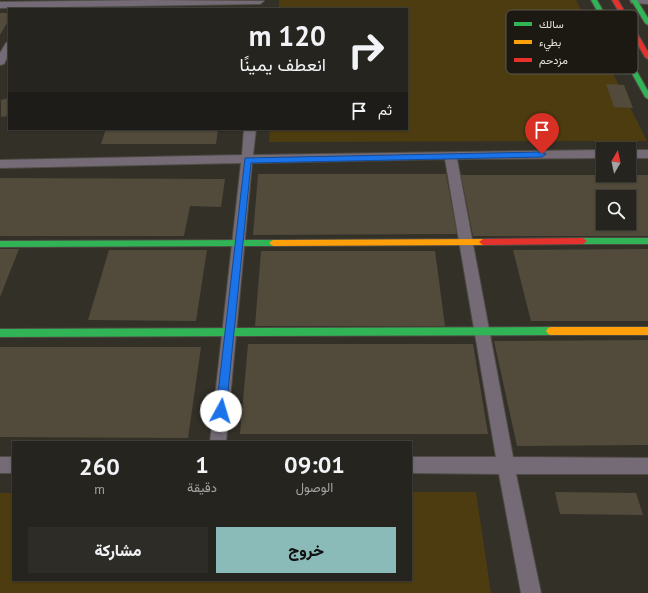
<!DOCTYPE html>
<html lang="ar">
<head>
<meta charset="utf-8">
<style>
	:root { --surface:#26241e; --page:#2e2c27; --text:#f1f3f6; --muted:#a4a4a4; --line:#42413c; --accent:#8bbbb9 }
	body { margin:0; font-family:"PT Sans",Vazirmatn,sans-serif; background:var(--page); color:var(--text); direction:rtl; height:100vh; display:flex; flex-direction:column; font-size:15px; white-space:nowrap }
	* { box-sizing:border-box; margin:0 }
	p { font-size:13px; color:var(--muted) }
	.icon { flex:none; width:22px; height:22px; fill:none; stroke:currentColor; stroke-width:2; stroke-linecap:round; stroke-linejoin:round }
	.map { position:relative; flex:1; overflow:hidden; direction:ltr }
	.drawer { position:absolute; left:12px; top:441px; width:400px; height:140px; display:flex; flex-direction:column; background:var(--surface); border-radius:0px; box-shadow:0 1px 3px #0004,0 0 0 1px var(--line); direction:rtl }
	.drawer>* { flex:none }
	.banner { position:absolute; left:8px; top:8px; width:400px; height:122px; border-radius:0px; box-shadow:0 1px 3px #0004,0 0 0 1px var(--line); direction:rtl; background:#26241e; color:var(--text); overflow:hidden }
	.needle { width:26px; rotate:9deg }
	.buttons { position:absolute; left:596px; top:142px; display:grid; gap:8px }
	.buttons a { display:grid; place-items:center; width:40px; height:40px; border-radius:0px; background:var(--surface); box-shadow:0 1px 3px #0004,0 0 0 1px var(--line); font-size:20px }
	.pin { position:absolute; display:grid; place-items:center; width:34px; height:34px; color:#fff; margin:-41px -17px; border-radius:50% 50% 50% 0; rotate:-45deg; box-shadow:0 0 4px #0007 }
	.pin .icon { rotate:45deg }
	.me { position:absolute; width:44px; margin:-22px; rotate:6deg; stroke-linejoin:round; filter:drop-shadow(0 0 3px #0008) }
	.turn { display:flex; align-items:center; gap:14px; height:84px; padding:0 16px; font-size:18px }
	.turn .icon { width:52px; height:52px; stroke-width:2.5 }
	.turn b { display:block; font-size:28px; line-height:34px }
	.then { display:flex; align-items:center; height:38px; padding:0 16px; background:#0003; gap:8px; font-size:15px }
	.eta { display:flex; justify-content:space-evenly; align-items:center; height:68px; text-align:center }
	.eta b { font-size:24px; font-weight:800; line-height:28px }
	.primary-button { display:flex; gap:8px; margin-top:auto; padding:8px 16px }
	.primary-button a { flex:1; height:46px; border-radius:0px; background:var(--accent); color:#111; font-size:16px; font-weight:800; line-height:46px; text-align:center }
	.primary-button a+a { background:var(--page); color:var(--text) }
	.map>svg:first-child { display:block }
</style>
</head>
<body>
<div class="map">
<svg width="648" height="593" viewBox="0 0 648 593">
	<rect width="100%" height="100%" fill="#333028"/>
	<!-- green -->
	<path fill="#4c3c10" d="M279 0H576L647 141 269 142 270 129H407V9H279Z
		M411 492H476L491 593H0V493H13V580H411Z"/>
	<!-- building -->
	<path fill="#524b3b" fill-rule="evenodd" d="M0 13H9V20L0 35Z
		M606 84 624 85 633 108 614 107Z
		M9 98V116L1 117V100Z
		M106 129H218L216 144H101Z
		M258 174H446L457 234 253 235Z
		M461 175H648V236H473ZM603 197H629V223H603Z
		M0 178 225 179 221 207 190 206 184 236H0Z
		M0 249H19L0 297Z
		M648 249V321H531L513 250Z
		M109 250H207L196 321 88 320Z
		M261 251H435L445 326H255Z
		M648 340V445L517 446 494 341Z
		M248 344H473L488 434H240Z
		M0 347H201L188 438 0 437Z
		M555 492 636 493 643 515 560 514Z"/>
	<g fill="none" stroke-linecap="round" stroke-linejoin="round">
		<defs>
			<path id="street" d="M151 0 264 1 260 4 0 8V2Z
				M630 0H648V4L631 3Z
				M9 42V54L4 64 0 65V53L6 43Z
				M244 129H256L253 155 603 150V158L457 159 513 457 648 458V474H516L541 593H521L499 474 411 473V457H496L445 159 252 163 226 442H210L241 163 0 168V160L242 155Z
				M629 150H648V158H629Z
				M0 457H13V473H0Z"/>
			<path id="fast" d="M591 0H597L648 91V99L645 97Z
				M631 0H637L648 18V25L645 23Z
				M583 238H648V244H583L579 241Z
				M273 240 277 243 273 246 0 247V241Z
				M551 327 554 328 556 331 554 334 551 335 0 337V329Z"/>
			<path id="slow" d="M483 239 487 242 483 245 273 246 269 243 273 240Z
				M551 327H648V335H551L548 334 546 331 548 328Z"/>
			<path id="jam" d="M612 0H618L648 52V59L645 57Z
				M583 238 587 241 583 244 483 245 479 242 483 239Z"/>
		</defs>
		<!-- street casing -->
		<use href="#street" stroke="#4f4c45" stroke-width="2"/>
		<!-- fast casing -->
		<use href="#fast" stroke="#4f4c45" stroke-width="2"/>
		<!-- slow casing -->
		<use href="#slow" stroke="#4f4c45" stroke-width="2"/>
		<!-- jam casing -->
		<use href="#jam" stroke="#4f4c45" stroke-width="2"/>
		<!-- street -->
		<use href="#street" fill="#746b76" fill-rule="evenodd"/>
		<!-- fast -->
		<use href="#fast" fill="#30b455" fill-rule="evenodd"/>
		<!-- slow -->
		<use href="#slow" fill="#ff9f0a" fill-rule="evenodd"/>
		<!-- jam -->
		<use href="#jam" fill="#e5322d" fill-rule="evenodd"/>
	</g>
	<!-- route -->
	<path fill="#1a73e8" stroke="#114b97" d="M542 152 546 154 542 157 251 163 226 411 225 414 221 416 217 414 216 411 245 158Z"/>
	<!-- legend -->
	<rect x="506" y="10" width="132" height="64" rx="6" fill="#1c1913" stroke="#59564f" stroke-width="1"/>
	<rect x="514" y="22" width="18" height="4" fill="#30b455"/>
	<rect x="514" y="40" width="18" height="4" fill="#ff9f0a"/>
	<rect x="514" y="58" width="18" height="4" fill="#e5322d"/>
	<g font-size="11" fill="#e6e3da">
		<text x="539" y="28">سالك</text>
		<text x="539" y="46">بطيء</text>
		<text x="539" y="64">مزدحم</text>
	</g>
</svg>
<div class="buttons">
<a><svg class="needle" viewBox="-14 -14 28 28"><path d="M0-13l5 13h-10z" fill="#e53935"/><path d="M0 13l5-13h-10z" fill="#a4a4a4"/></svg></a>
<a><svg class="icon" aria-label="search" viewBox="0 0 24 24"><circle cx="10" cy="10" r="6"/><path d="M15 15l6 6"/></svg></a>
</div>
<div class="pin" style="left:542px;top:154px;background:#d93025"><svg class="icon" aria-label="arrive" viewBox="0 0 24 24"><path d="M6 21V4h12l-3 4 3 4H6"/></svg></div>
<svg class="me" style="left:221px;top:411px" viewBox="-20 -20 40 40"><circle r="19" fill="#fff"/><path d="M0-13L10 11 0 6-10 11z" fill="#1a73e8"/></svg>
<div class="banner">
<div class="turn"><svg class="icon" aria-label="right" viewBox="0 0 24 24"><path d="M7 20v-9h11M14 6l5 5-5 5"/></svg><div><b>120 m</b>انعطف يمينًا</div></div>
<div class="then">ثم<svg class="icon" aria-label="arrive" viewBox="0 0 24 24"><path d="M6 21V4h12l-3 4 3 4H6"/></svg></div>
</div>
<section class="drawer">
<div class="eta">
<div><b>09:01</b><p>الوصول</p></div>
<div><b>1</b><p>دقيقة</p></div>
<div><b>260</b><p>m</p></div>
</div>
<div class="primary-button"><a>خروج</a><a>مشاركة</a></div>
</section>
</div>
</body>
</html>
